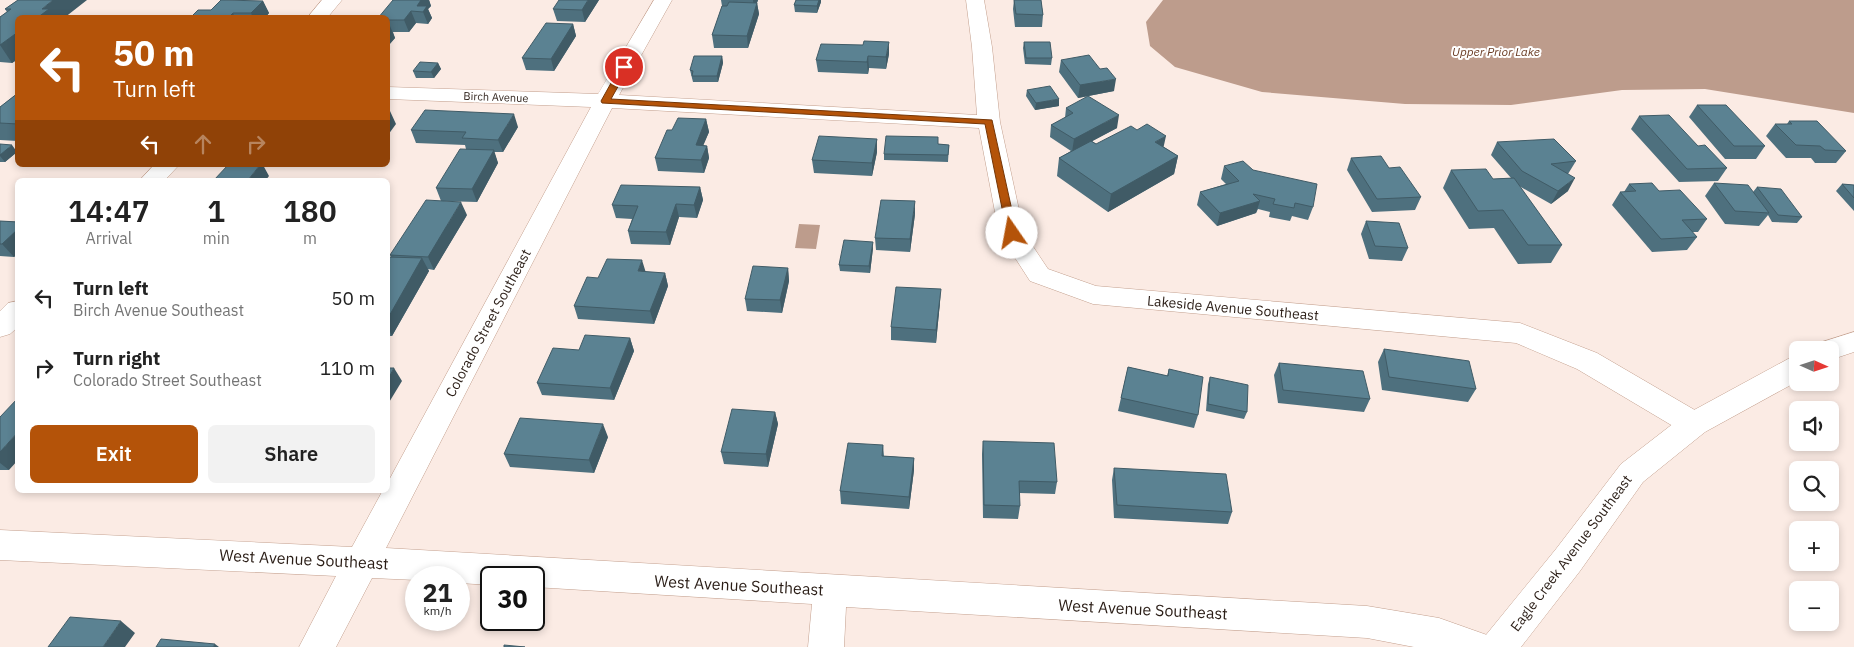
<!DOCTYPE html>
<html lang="en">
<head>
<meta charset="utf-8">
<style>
	:root { --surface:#fff; --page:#f2f2f2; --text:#222; --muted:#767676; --accent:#b45309 }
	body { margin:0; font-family:"IBM Plex Sans",sans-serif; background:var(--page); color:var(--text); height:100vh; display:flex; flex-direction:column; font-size:19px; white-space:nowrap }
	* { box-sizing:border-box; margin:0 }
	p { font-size:16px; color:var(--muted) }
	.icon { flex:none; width:28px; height:28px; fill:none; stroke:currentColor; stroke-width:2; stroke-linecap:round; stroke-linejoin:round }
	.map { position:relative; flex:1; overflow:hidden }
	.sheet { position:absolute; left:15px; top:178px; width:375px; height:315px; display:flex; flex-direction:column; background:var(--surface); border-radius:8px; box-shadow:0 2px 8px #0003 }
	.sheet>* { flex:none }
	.hud { position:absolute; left:15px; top:15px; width:375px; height:152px; border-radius:8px; box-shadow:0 2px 8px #0003; background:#b45309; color:#fff; overflow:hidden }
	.needle { width:32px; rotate:93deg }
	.buttons { position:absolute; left:1789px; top:341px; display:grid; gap:10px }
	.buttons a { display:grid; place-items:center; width:50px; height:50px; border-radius:8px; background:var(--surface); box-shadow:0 2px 8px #0003; font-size:25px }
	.speed { position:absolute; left:405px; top:566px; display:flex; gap:10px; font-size:25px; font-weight:700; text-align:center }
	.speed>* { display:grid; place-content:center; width:65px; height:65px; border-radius:50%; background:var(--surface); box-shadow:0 2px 8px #0003; line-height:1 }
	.speed small { font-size:12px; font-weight:400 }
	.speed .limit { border:2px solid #111; border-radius:8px; background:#fff; color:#111 }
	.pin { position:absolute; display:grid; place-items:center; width:42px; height:42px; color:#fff; margin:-21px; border:2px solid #fff; border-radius:50%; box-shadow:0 1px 5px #0007 }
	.me { position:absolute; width:55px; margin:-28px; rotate:348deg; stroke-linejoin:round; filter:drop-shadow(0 0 4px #0008) }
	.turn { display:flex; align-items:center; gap:18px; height:105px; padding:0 15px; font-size:22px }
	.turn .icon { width:65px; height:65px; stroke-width:2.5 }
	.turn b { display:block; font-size:35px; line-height:42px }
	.lanes { display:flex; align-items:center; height:48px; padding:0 15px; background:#0003; justify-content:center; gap:25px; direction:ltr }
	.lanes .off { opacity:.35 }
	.eta { display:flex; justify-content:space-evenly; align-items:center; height:85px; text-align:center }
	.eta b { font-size:30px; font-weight:600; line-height:35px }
	.cta { display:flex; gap:10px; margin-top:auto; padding:10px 15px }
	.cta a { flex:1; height:58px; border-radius:8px; background:var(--accent); color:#fff; font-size:20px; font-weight:600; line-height:58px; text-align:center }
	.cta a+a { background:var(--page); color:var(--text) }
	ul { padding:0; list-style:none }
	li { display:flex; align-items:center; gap:15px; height:70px; padding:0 15px }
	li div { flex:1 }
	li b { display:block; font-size:19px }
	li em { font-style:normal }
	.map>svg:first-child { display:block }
</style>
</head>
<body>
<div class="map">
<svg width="1854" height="647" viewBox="0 0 1854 647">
	<rect width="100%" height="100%" fill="#fbebe4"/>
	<!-- water -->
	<path fill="#bd9c8c" d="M1163 0H1854V113L1705 89 1622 90 1511 105 1405 104 1262 92 1175 67 1150 46 1146 22Z
		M799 224 820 225 816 249 795 248Z"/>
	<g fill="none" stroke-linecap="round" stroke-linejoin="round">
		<defs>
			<path id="minor" d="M322 0H342L327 18H307Z
				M654 0H672L619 95 977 115 972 47 966 0H984L992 47 1000 122 1024 233 1048 269 1096 286 1520 323 1597 353 1705 416 1709 424 1705 432 1694 436 1683 432 1577 369 1516 343 1093 304 1030 281 999 233 979 128 612 108 386 548 1367 606 1439 618 1487 635 1492 647H1414L1367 638 846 607 844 647H808L812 604 534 587V578H491V585L459 583V578H416V580L372 578 336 647H299L336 576 0 560V530L352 547 383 490H388V482L591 107 388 99V87L598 94Z
				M154 165H179L165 180H140Z
				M18 301V327L10 334 0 337V311L8 303Z"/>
			<path id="major" d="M1854 332V352L1830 360V350H1815L1819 343Z
				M1798 356V381L1705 432 1643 482 1580 571 1521 647H1481L1486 635 1556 549 1621 464 1683 416 1788 359Z"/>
		</defs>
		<!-- minor casing -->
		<use href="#minor" stroke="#c39f8d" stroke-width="1"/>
		<!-- major casing -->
		<use href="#major" stroke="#c39f8d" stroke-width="1"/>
		<!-- minor -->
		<use href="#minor" fill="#fff" fill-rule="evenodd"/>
		<!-- major -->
		<use href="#major" fill="#fff" fill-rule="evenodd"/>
	</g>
	<!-- wall -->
	<path fill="#4e707e" d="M18 0V59L12 63 0 62V17L7 12 5 9Z
		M393 0H429L431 6 428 9 432 18 428 24 416 23 409 32H393L395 38 388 46V18Z
		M599 0 585 22 557 21 553 9Z
		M721 0H758L757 3 759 14 748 48H714L712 35 722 6Z
		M796 0H821V2L817 13 795 12 794 5Z
		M1014 0H1041L1043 15 1042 27H1015L1013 9Z
		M263 1 269 13 265 18H190L211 10Z
		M573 24 576 36 554 71 526 70 522 58Z
		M1024 42 1052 58 1051 65 1025 64 1023 48Z
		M889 54 886 69 869 68 868 74 818 72 816 60Z
		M722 56 723 63 718 82H693L690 70Z
		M1061 60 1114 91 1078 98 1059 72Z
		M438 63 441 69 434 78H416L413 71Z
		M1027 90 1059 106 1035 110 1026 96Z
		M18 93V141L0 140V107Z
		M1697 105 1765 146 1756 159H1725L1689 117Z
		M1066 108 1117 128 1092 141 1096 144 1164 147 1178 156 1174 174 1108 212 1057 176 1059 158 1071 151 1050 137 1051 125 1065 118Z
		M1639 116 1698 146 1727 168 1718 181 1679 182 1631 129Z
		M706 119 709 132 703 145 707 146 709 158 704 173 658 171 655 158 672 130Z
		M1789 121 1846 151 1836 163H1815L1811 158H1786L1766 136 1775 124H1787Z
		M518 127 503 152H494L498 163 477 202 441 201 436 188 466 149 465 145 416 143 411 130Z
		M877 139V152L872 176 814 173 812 160Z
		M1497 142 1576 161 1568 174V191L1551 204 1519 186 1562 245 1551 263 1518 264 1494 228 1469 229 1443 188 1451 170 1493 179 1511 178 1491 155Z
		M0 144 17 152 5 162H0Z
		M938 144 949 145 948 162 884 160V154Z
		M1351 158 1389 168 1421 197 1415 210 1372 212 1347 170Z
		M1224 166 1253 170 1313 207 1308 220 1292 216 1290 221 1269 217 1270 212 1258 209 1256 213 1217 226 1197 205 1200 192 1226 184 1221 179Z
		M1714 183 1753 192 1757 187 1802 217 1797 223 1772 222 1768 215 1759 226 1725 224 1705 196Z
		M1629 184 1659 191 1707 219 1698 232H1692L1697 237 1687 250 1652 252 1612 205 1620 192H1624Z
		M1842 184 1854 185V211L1836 191Z
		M700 187 703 200 697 218 679 217 670 245 631 244 628 231 632 219 616 218 612 205Z
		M915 214 910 252 876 250 875 238Z
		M467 215 434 270 428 269 429 271 392 336H388V257H391L390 255Z
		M0 221 18 222V253L14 257 0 256Z
		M1366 221 1408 248 1402 261 1369 259 1361 234Z
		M873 248 870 273 840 271 839 265Z
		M788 268 789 281 782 313 747 311 745 299Z
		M645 272 665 273 668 286 654 324 578 319 574 306 598 278Z
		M940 302 936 343 891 340V327Z
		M630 338 634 351 614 400 542 395 537 383 579 350Z
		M1384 349 1476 389 1468 402 1382 390 1378 362Z
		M1279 363 1370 399 1364 412 1278 403 1274 375Z
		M1128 367 1167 376 1169 369 1198 415 1194 428 1118 411Z
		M1210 377 1247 412 1244 419 1206 411 1208 384Z
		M775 412 778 424 768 467 724 464 721 452Z
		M0 417 9 470H0Z
		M608 437 594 473 510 467 504 454Z
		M983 441 1057 482 1055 494 1019 493 1020 506 1018 519 983 518 982 454Z
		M883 445 884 456 914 458V470L909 509 841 504 840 491Z
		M1114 468 1232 512 1228 524 1114 518 1112 480Z"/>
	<!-- shaded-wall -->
	<path fill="#405b66" d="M53 0H87L64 18H38L42 9Z
		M421 0H429L431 6 428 9 432 18 428 24 423 12 417 6Z
		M588 0H599L585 22 582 10Z
		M753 0H758L754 10Z
		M819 0H821V2L817 13V6Z
		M263 1 269 13 265 18H253L251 13Z
		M757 3 759 14 748 48 747 36Z
		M411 11 416 23 409 32 404 20Z
		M233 13 235 18H228Z
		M573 24 576 36 554 71 551 59Z
		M390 26 395 38 388 46V28Z
		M18 32V59L12 63 0 45Z
		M889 42V54L886 69V57Z
		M722 56 723 63 718 82 717 76Z
		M868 56 869 68 868 74 867 62Z
		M438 63 441 69 434 78 431 72Z
		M1116 79 1114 91 1078 98 1080 85Z
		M1059 99V106L1035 110 1036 103Z
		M390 111 396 124 388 135V115Z
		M514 114 518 127 503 152 498 140Z
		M1119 115 1117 128 1072 152 1074 139Z
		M706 119 709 132 698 158 696 145Z
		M1166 136 1162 154 1155 142Z
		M877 139V152L872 176V163Z
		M12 145 17 152 5 162 0 156V155Z
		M707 146 709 158 704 173 701 160Z
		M494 150 498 163 477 202 472 189Z
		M1178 156 1174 174 1108 212 1111 194Z
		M260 165H263L269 176 266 180H248Z
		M1575 178 1568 191 1551 204 1558 191Z
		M700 187 703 200 697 218 694 205Z
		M915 201V214L910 252V239Z
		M1260 201 1256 213 1217 226 1220 213Z
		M461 202 467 215 434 270 428 257Z
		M676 204 679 217 670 245 666 232Z
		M18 229V253L14 257 2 244Z
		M873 242V248L870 273 869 266Z
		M422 258 429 271 392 336 388 328V318Z
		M642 260 646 273 638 271Z
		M788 268 789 281 782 313 780 300Z
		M665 273 668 286 654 324 650 311Z
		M941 289 940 302 936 343V330Z
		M630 338 634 351 614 400 610 388Z
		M394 368 402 381 388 404V379Z
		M775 412 778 424 768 467 766 454Z
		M603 424 608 437 594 473 589 460Z
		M18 432V460L9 470 0 463V452Z
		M914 458V470L909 509V497Z
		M121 621 135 633 125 647H103Z
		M215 644 219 647H213Z"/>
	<!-- building -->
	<path fill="#5b8292" stroke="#405b66" d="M18 0H53L42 9H49L37 18H18V32L0 45V17L11 9H5Z
		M221 0H224L263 1 251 13H233L228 18H190L198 10H211Z
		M393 0H421L417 6H427L423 12 411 11 404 20H388V18H378Z
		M559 0H588L582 10 553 9Z
		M796 0H819L817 6 794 5Z
		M1014 0H1041L1043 15 1016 14Z
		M729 2 757 3 747 36 712 35 722 6H727Z
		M546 23 573 24 551 59 522 58Z
		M864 41 889 42 886 57 868 56 867 62 816 60 821 44 863 45Z
		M1024 42H1050L1052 58H1026Z
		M1089 55 1100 69 1107 68 1116 79 1080 85 1061 60Z
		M694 56H722L717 76H692L693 71 690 70Z
		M420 62 438 63 431 72 413 71Z
		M1050 86 1059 99 1036 103 1027 90Z
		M18 93V124L0 123V107Z
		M1088 96 1119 115 1074 139 1051 125 1073 113 1066 108Z
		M1697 105H1726L1765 146H1734Z
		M425 110 514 114 498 140 462 138 466 132 411 130Z
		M1669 115 1698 146 1705 145 1727 168 1687 169 1639 116Z
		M678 118 706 119 696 145 707 146 701 160 655 158 667 130H672Z
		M1789 121H1817L1846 151 1825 150 1820 146 1796 145 1775 124H1792Z
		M1147 124 1166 136 1155 142 1178 156 1111 194 1059 158 1091 141 1096 144 1131 126 1137 130Z
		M819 136 877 139 872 163 812 160Z
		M886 136 938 137V144L949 145 948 155 884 154Z
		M1554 139 1576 161 1551 164 1575 178 1558 191 1522 171 1497 142Z
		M0 144 12 145 0 155Z
		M460 149 494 150 472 189 436 188Z
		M1381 156 1389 168 1400 167 1421 197 1377 199 1351 158Z
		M1243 161 1253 170 1317 184 1313 207 1295 203 1294 208 1273 204 1275 199 1253 194 1260 201 1220 213 1200 192 1239 181 1224 166Z
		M228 165H260L248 180H214Z
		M1486 169 1493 179 1514 178 1562 245H1528L1503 210 1478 211 1451 170Z
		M1652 183 1659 191 1680 190 1707 219 1682 220 1697 237 1661 239 1620 192 1636 191 1629 184Z
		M1714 183 1748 185 1769 213 1735 211Z
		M1842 184 1854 185V198Z
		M621 185 700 187 694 205 676 204 666 232 628 231 638 206 612 205Z
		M1757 187 1781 189 1802 217 1778 215Z
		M426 200 461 202 428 257 390 255Z
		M881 200 915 201 910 239 875 238Z
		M0 221 18 222V229L2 244H0Z
		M1366 221 1399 223 1408 248 1375 246Z
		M844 240 873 242 869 266 839 265Z
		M388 257 422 258 388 318Z
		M607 259 642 260 638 271 665 273 650 311 574 306 587 277 598 278Z
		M753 266 788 268 780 300 745 299Z
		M896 287 941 289 936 330 891 327Z
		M585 335 630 338 610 388 537 383 553 348 579 350Z
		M1384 349 1469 361 1476 389 1389 377Z
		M1279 363 1363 371 1370 399 1283 390Z
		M1128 367 1168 376 1169 369 1203 377 1198 415 1121 398Z
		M388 368H394L388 379Z
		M1210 377 1248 385 1247 412 1208 404Z
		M18 398V432L0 452V417Z
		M732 409 775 412 766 454 721 452Z
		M520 418 603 424 589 460 504 454Z
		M983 441 1054 443 1057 482 1019 481 1020 506 984 505Z
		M848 443 883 445 882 456 914 458 909 497 840 491Z
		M1114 468 1226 474 1232 512 1117 505Z
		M70 617 121 621 103 647H48Z
		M161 639 215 644 213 647H156Z
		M504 645 525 647H504Z"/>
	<!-- route -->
	<path fill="#b45309" stroke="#753606" d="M624 65 629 67 611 99 992 120 1017 233 1012 237 1007 233 985 124 602 103 601 101 620 67Z"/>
	<g text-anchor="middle" stroke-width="4" stroke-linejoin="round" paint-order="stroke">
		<!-- far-street labels -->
		<g font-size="11" fill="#2a1d16" stroke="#fff">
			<text transform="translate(496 97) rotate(2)" y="4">Birch Avenue</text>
		</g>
		<!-- far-water labels -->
		<g font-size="12" font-style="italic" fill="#6b3c24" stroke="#fff">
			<text x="1496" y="56">Upper Prior Lake</text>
		</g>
		<!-- street labels -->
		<g font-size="14" fill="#2a1d16" stroke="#fff">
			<text transform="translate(1233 308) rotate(5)" y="5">Lakeside Avenue Southeast</text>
			<text transform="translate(488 323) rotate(-62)" y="5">Colorado Street Southeast</text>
			<text transform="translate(1571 553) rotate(-53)" y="5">Eagle Creek Avenue Southeast</text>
		</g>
		<!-- near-street labels -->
		<g font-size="16" fill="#2a1d16" stroke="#fff">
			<text transform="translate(304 559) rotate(3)" y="6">West Avenue Southeast</text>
			<text transform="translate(739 585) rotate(3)" y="6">West Avenue Southeast</text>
			<text transform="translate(1143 609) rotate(3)" y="6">West Avenue Southeast</text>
		</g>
	</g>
</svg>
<div class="buttons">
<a><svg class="needle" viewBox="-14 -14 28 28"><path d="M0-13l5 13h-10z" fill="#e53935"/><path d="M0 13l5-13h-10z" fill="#767676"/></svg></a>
<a><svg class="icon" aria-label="sound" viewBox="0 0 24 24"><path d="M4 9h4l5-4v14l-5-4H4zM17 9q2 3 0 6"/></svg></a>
<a><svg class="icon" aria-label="search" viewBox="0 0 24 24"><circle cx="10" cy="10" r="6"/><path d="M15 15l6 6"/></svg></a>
<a>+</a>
<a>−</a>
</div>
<div class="speed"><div>21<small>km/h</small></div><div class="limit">30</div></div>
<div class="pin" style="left:624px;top:67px;background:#d93025"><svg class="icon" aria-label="arrive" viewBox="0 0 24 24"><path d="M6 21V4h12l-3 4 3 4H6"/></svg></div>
<svg class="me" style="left:1012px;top:233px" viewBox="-20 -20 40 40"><circle r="19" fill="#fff"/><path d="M0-13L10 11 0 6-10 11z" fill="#b45309"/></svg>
<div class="hud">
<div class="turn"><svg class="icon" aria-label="left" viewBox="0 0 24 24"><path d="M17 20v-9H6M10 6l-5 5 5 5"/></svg><div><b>50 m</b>Turn left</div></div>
<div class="lanes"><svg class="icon" aria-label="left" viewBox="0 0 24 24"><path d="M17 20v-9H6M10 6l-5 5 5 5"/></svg><svg class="icon off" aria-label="ahead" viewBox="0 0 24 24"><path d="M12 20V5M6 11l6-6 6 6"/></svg><svg class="icon off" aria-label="right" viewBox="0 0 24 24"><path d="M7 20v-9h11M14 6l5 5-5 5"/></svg></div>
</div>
<section class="sheet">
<div class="eta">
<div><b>14:47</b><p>Arrival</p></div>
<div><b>1</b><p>min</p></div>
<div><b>180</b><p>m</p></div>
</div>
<ul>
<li><svg class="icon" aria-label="left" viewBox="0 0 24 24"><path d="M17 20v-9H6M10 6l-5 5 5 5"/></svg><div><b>Turn left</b><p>Birch Avenue Southeast</p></div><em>50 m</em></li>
<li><svg class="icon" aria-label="right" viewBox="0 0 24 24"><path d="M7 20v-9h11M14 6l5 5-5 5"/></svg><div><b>Turn right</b><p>Colorado Street Southeast</p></div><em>110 m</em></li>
</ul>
<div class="cta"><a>Exit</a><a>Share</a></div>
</section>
</div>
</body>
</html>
